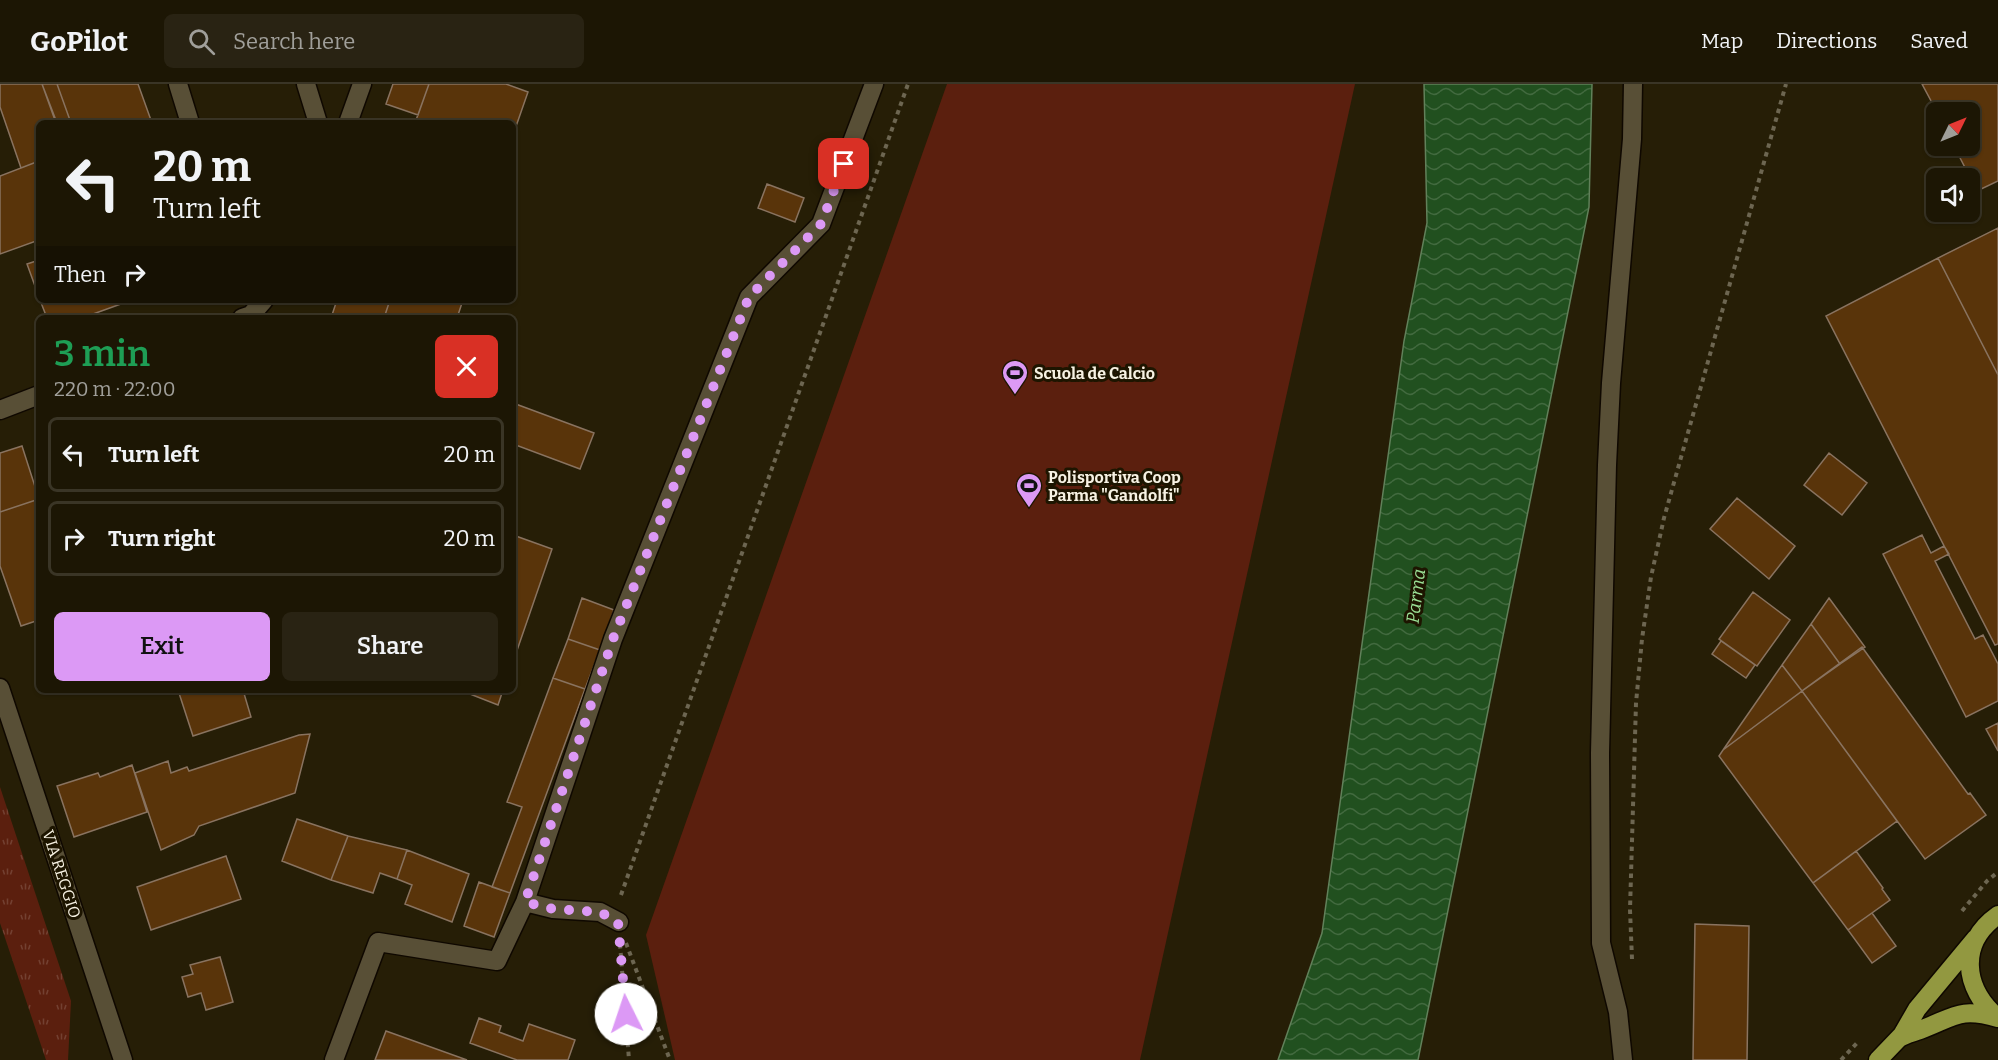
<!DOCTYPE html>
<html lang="en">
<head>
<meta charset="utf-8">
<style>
	:root { --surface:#1c1604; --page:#292313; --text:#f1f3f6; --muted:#a09f9a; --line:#3a3526; --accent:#dc99f5 }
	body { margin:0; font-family:Bitter,serif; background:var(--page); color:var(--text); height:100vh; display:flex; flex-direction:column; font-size:22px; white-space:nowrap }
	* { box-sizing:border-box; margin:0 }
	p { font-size:20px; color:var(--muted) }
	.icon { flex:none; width:33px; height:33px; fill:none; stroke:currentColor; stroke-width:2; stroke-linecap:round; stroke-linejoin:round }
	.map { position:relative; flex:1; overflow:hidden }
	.panel { position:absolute; left:36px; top:231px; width:480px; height:378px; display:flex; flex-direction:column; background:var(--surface); border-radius:9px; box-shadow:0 2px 4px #0004,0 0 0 2px var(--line) }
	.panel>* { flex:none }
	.guide { position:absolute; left:36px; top:36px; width:480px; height:183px; border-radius:9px; box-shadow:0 2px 4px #0004,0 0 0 2px var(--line); background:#1c1604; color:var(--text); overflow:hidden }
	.needle { width:39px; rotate:47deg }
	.tools { position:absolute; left:1926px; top:18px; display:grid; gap:12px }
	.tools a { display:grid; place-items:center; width:54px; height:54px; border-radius:9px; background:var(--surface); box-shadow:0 2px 4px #0004,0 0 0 2px var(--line); font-size:30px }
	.pin { position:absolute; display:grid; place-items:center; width:51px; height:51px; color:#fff; margin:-26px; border-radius:12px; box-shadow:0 3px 9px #0006 }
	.me { position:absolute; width:66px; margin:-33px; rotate:356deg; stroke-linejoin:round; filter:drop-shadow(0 0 4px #0008) }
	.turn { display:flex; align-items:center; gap:21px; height:126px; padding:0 18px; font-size:27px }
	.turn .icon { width:78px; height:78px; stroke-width:2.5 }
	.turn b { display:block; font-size:42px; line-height:51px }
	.then { display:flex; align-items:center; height:57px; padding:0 18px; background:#0003; gap:12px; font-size:22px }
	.round { display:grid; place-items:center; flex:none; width:63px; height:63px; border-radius:9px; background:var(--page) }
	.overview { display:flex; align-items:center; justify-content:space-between; height:102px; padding:0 18px }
	h1 { font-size:36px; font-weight:600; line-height:45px; color:#1e9e55 }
	.button { display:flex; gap:12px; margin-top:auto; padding:12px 18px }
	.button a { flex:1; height:69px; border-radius:9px; background:var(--accent); color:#111; font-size:24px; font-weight:600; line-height:69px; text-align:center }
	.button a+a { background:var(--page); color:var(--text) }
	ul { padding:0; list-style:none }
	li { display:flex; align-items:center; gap:18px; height:75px; margin:0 12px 9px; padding:0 6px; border:3px solid var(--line); border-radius:9px }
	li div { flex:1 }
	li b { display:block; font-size:22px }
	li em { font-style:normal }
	header { display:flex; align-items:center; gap:36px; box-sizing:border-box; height:84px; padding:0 30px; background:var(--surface); border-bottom:2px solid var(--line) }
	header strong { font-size:28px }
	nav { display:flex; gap:33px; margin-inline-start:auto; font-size:21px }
	.search { width:420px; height:54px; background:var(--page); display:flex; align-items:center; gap:15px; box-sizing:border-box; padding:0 21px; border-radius:9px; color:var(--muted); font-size:22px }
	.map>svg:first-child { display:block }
</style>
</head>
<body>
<header>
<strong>GoPilot</strong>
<div class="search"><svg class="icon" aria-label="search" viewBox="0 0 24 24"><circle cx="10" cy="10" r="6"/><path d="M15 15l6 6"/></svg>Search here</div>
<nav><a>Map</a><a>Directions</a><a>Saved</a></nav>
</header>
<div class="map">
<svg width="1998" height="976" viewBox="0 0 1998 976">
	<defs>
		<pattern id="grass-tufts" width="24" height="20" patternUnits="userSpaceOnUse" patternTransform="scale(1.5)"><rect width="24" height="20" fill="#5b1f0e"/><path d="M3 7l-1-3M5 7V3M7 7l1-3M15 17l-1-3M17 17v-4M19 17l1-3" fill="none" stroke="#734031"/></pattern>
		<pattern id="water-waves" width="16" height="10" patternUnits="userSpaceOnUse" patternTransform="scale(1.5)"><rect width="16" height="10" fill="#21501f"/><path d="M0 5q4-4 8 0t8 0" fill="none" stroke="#426a3f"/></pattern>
	</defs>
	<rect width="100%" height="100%" fill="#261e06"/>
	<!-- grass -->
	<path fill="url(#grass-tufts)" d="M0 703 71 917 68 976H46L0 839Z"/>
	<!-- pitch -->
	<path fill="#5b1f0e" d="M947 0H1355L1140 976H675L646 851Z"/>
	<!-- water -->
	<path fill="url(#water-waves)" stroke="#61815a" stroke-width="1.5" d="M1424 0H1592L1589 123 1418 976H1278L1322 849 1404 257 1427 139Z"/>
	<!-- building -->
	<path fill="#59340a" stroke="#897360" stroke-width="1.5" d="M0 0H42L56 39H39V77L21 84 0 23Z
		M42 0H57L71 39H57Z
		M57 0H138L152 39H71Z
		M393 0H429L418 31 386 20Z
		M429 0H506L528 8 513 51V39H415Z
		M1922 0H1998V97L1977 107 1954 62H1970V28H1937Z
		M39 77V156L0 170V92Z
		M767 100 804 114 795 138 758 124Z
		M1998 144V291L1938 174Z
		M1938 174 1998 291V560L1995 561 1826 232Z
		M39 176V213L27 180Z
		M40 216H132L82 234H47Z
		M337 216H390L384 234H340L332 231Z
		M390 216H463L457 234H384Z
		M513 319 594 349 580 385 513 360Z
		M22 362 39 415 0 428V369Z
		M1829 369 1867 399 1842 431 1804 401Z
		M1737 414 1795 462 1769 495 1710 445Z
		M39 415V536L21 542 0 482V428Z
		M513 451 552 465 513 578V489L515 482 513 481Z
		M1922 451 1931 469 1944 462 1949 470 1935 477 1975 555 1983 551 1998 580V617L1966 633 1883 470Z
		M1753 508 1790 536 1757 582 1719 555Z
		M582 514 614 526 600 566 568 555Z
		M1829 514 1865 563 1840 580 1811 540Z
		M1811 540 1840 580 1802 607 1782 581Z
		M568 555 600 566 585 605 553 594Z
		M1721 557 1755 581 1746 594 1712 570Z
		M1862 563 1968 710 1970 709 1986 731 1925 775 1802 607Z
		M1782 581 1802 607 1723 666Z
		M553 594 585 605 510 809 492 803 522 723 507 718Z
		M178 606H243L251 633 193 652Z
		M471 606H503L498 621 470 610Z
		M1802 607 1897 737 1813 799 1719 672 1723 666Z
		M1998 639V667L1986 645Z
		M310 650 295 709 199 742 194 751 161 766 135 689 168 677 171 689 187 683 189 687 299 651Z
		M132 681 147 728 74 753 57 702 98 689 100 693Z
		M297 735 348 752 331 796 282 777Z
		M348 752 407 766 397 795 380 789 373 809 331 796Z
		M407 766 469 790 452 838 405 820 412 801 397 795Z
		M1856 767 1883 804 1882 805 1890 816 1848 846 1813 799Z
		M226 772 241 815 151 846 137 803Z
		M479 798 510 809 494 853 464 842Z
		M1872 829 1896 862 1872 879 1848 846Z
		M1695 840 1749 842 1747 976H1693Z
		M220 873 233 918 206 926 201 909 188 913 182 893 193 890 190 881Z
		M479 934 501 942 499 948 523 957 529 940 575 956 568 976H517L470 959Z
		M386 947 467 976H375Z"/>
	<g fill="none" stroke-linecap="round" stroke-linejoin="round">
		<defs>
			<path id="minor" d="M178 0 190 39
				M306 0 318 39
				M348 39 362 0
				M242 234 251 231 264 216
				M0 326 39 311
				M0 604 123 976
				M525 818 613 555 749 213 821 140 874 0
				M334 976 378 858 497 877 525 818 553 825 600 828 619 838
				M1623 976 1618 928 1601 859 1600 669 1607 381 1611 299 1632 55 1633 0"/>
			<path id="major" d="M1998 831C1958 859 1963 904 1998 934
				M1898 955C1905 950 1912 949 1920 946 1955 933 1959 923 1998 934
				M1878 976 1902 951 1917 925 1976 854"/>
		</defs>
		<!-- minor casing -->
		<use href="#minor" stroke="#0f0800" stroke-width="21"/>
		<!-- major casing -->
		<use href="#major" stroke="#0f0800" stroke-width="21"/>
		<!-- path -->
		<path stroke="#6d6651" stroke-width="4" stroke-dasharray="4.5 4.5" stroke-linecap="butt" d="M621 811 908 0
			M1962 827 1987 797 1998 788
			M626 859 670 976
			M620 860 629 976
			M1632 875 1630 826 1636 619 1642 555 1651 493 1664 434 1786 0
			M1841 976 1857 959"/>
		<!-- minor -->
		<use href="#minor" stroke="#584f36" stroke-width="18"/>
		<!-- major -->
		<use href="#major" stroke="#929840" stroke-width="18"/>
	</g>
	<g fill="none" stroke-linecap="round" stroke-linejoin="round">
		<!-- route -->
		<path stroke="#dc99f5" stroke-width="10" stroke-dasharray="0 18" d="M626 930 618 838 600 828 553 825 525 818 613 555 749 213 821 140 844 80"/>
	</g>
	<!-- icons -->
	<defs>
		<symbol id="stadium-pin" viewBox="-11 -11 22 30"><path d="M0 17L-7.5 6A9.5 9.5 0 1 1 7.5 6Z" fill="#dc99f5" stroke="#1d1500"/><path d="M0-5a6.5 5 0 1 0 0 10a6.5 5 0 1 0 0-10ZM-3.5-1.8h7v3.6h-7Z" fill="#111"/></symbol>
	</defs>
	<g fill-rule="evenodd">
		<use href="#stadium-pin" x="1000" y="274" width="30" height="40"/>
		<use href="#stadium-pin" x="1014" y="387" width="30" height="40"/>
	</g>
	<g text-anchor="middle" stroke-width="6" stroke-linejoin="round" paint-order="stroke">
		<!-- poi labels -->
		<g font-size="16" font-weight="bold" fill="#f7f2e3" stroke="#1d1500" text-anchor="start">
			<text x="1034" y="295">Scuola de Calcio</text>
			<text x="1048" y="399">Polisportiva Coop<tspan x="1048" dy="18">Parma "Gandolfi"</tspan></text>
		</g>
		<!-- street labels -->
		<g font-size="16" fill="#f7f2e3" stroke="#1d1500">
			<text transform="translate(62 790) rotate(72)" y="6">VIA REGGIO</text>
		</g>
		<!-- water labels -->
		<g font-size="18" font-style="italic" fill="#9adf94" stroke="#1d1500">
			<text transform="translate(1416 512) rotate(-83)" y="6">Parma</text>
		</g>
	</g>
</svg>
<div class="tools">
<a><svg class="needle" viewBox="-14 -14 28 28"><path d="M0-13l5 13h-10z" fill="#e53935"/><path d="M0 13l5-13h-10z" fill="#a09f9a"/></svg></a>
<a><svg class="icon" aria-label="sound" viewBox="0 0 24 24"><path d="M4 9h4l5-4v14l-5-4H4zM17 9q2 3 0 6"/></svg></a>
</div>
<div class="pin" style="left:844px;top:80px;background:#d93025"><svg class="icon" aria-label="arrive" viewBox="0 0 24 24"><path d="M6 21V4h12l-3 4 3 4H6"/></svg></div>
<svg class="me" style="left:626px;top:930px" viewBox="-20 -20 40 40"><circle r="19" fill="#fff"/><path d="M0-13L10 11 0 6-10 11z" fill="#dc99f5"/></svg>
<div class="guide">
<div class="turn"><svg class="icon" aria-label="left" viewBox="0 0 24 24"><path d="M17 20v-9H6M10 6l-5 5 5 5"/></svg><div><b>20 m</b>Turn left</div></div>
<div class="then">Then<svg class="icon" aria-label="right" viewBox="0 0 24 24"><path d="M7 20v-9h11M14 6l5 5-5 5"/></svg></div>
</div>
<section class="panel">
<div class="overview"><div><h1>3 min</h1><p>220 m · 22:00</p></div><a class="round" style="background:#d93025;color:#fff"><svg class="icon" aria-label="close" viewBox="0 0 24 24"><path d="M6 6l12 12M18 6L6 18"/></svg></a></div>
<ul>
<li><svg class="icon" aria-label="left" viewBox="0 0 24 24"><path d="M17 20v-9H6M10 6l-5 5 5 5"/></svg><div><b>Turn left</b></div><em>20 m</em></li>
<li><svg class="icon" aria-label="right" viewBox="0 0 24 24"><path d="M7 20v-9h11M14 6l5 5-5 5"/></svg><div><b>Turn right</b></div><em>20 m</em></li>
</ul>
<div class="button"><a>Exit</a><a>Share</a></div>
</section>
</div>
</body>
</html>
